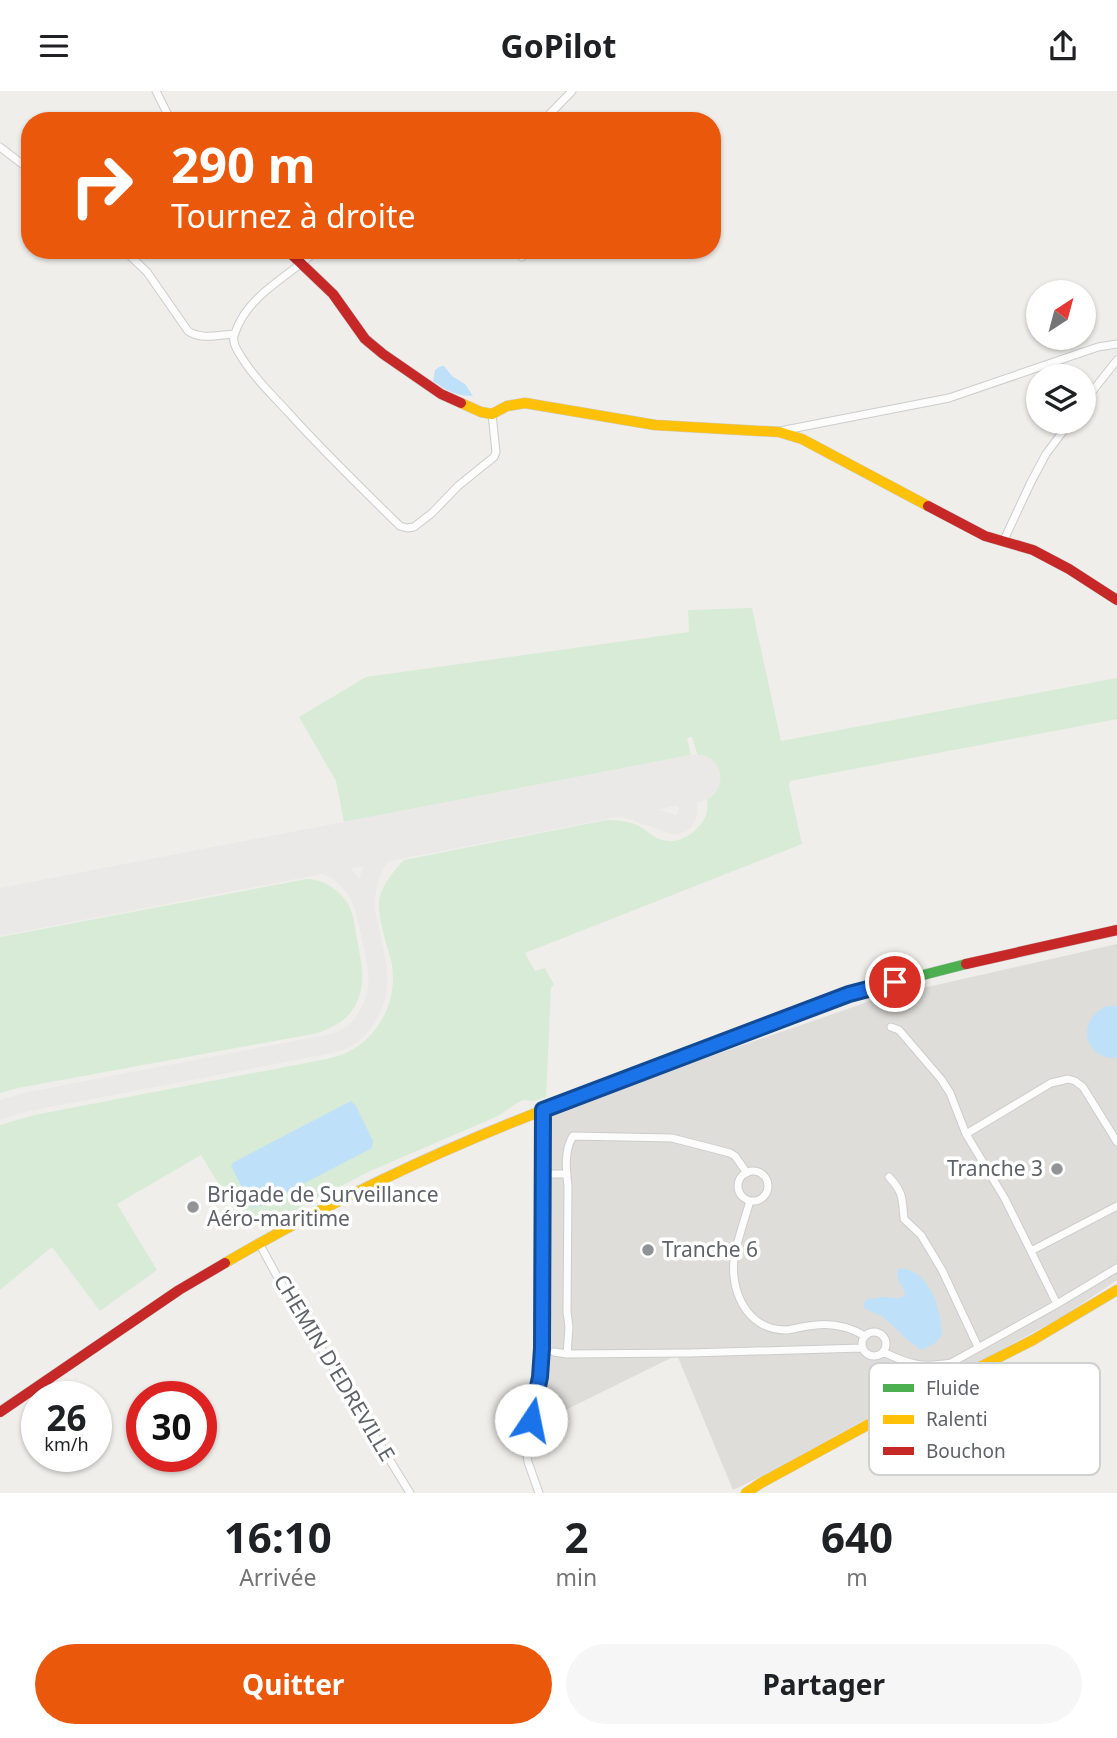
<!DOCTYPE html>
<html lang="fr">
<head>
<meta charset="utf-8">
<style>
	:root { --surface:#fff; --page:#f6f6f6; --text:#202124; --muted:#757577; --accent:#ea580c }
	body { margin:0; font-family:"Noto Sans",sans-serif; background:var(--page); color:var(--text); height:100vh; display:flex; flex-direction:column; font-size:26px; white-space:nowrap }
	* { box-sizing:border-box; margin:0 }
	p { font-size:23px; color:var(--muted) }
	.icon { flex:none; width:38px; height:38px; fill:none; stroke:currentColor; stroke-width:2; stroke-linecap:round; stroke-linejoin:round }
	.map { position:relative; height:1402px; overflow:hidden }
	.side { display:flex; flex-direction:column; background:var(--surface); flex:1 }
	.side>* { flex:none }
	.top-card { position:absolute; left:21px; top:21px; width:700px; height:147px; border-radius:28px; box-shadow:0 2px 5px #0004; background:#ea580c; color:#fff; overflow:hidden }
	.needle { width:46px; rotate:36deg }
	.tools { position:absolute; left:1026px; top:189px; display:grid; gap:14px }
	.tools a { display:grid; place-items:center; width:70px; height:70px; border-radius:50%; background:var(--surface); box-shadow:0 2px 5px #0004; font-size:35px }
	.speed { position:absolute; left:21px; top:1290px; display:flex; gap:14px; font-size:35px; font-weight:700; text-align:center }
	.speed>* { display:grid; place-content:center; width:91px; height:91px; border-radius:50%; background:var(--surface); box-shadow:0 2px 5px #0004; line-height:1 }
	.speed small { font-size:18px; font-weight:400 }
	.speed .limit { border:10px solid #d22; background:#fff; color:#111 }
	.pin { position:absolute; display:grid; place-items:center; width:60px; height:60px; color:#fff; margin:-30px; border:4px solid #fff; border-radius:50%; box-shadow:0 2px 7px #0007 }
	.me { position:absolute; width:77px; margin:-38px; rotate:11deg; stroke-linejoin:round; filter:drop-shadow(0 0 5px #0008) }
	.turn { display:flex; align-items:center; gap:24px; height:147px; padding:0 35px; font-size:32px }
	.turn .icon { width:91px; height:91px; stroke-width:2.5 }
	.turn b { display:block; font-size:49px; line-height:60px }
	.eta { display:flex; justify-content:space-evenly; align-items:center; height:119px; text-align:center }
	.eta b { font-size:42px; font-weight:700; line-height:49px }
	.button { display:flex; gap:14px; margin-top:auto; padding:14px 35px }
	.button a { flex:1; height:80px; border-radius:42px; background:var(--accent); color:#fff; font-size:28px; font-weight:700; line-height:80px; text-align:center }
	.button a+a { background:var(--page); color:var(--text) }
	header { display:flex; justify-content:space-between; align-items:center; height:91px; padding:0 35px; background:var(--surface); font-size:32px; font-weight:700 }
	.map>svg:first-child { display:block }
</style>
</head>
<body>
<header><svg class="icon" aria-label="menu" viewBox="0 0 24 24"><path d="M4 6h16M4 12h16M4 18h16"/></svg>GoPilot<svg class="icon" aria-label="share" viewBox="0 0 24 24"><path d="M12 15V3M7 8l5-5 5 5M5 13v7h14v-7"/></svg></header>
<div class="map">
<svg width="1117" height="1402" viewBox="0 0 1117 1402">
	<rect width="100%" height="100%" fill="#efeeea"/>
	<!-- industrial -->
	<path fill="#dfddda" d="M1117 853V1189L1065 1224 979 1271 899 1310 766 1383 733 1399 677 1264 533 1335 546 1231 547 1022 879 907Z"/>
	<!-- green -->
	<path fill="#d8ebd6" d="M752 517 781 650 1117 587V628L790 690 789 695 802 753 525 862 535 880 545 877 554 894 551 896 546 1006 533 1010 523 1009 517 1012 498 1025 368 1081 265 1135 241 1129 201 1064 117 1113 157 1179 100 1220 52 1156 0 1199V1034L34 1024 322 969C331 967 340 965 348 961 382 944 399 905 391 869 387 854 375 819 380 805 383 793 396 777 404 769L607 729C617 729 629 730 639 735 647 739 653 747 662 749 673 752 683 749 692 742 698 737 706 728 707 720 710 704 697 662 692 646L687 647 691 664 344 731 336 690 299 626 366 586 689 541 688 519Z
		M307 788C326 788 346 803 352 822 355 832 356 844 358 854 362 875 366 893 356 913 348 929 334 936 318 942L18 997 0 1002V846Z"/>
	<!-- water -->
	<path fill="#bfe0f9" d="M441 275H444L452 285 465 293 473 305C456 305 446 299 433 290L435 279Z
		M1107 915H1117V967C1082 968 1076 928 1107 915Z
		M351 1010 356 1015 373 1050 372 1057 261 1115 252 1116 232 1077 231 1074 234 1071Z
		M901 1177C931 1180 941 1219 942 1244L934 1253 921 1259 908 1249 882 1225 865 1218 864 1213 867 1208 883 1206 900 1207 905 1204C904 1194 894 1189 898 1179Z"/>
	<g fill="none" stroke-linecap="round" stroke-linejoin="round">
		<!-- taxiway -->
		<path stroke="#eae9e7" stroke-width="19" d="M588 708 603 709 675 734C689 732 689 719 687 707 686 703 686 699 683 696 680 693 677 693 673 692
			M365 816C366 779 379 757 413 742
			M0 1019 26 1011 329 953C334 952 340 950 345 948 365 937 378 911 378 889 378 873 373 856 370 840 366 823 363 804 350 791 335 774 314 767 292 765"/>
		<!-- runway -->
		<path stroke="#eae9e7" stroke-width="47" d="M0 821 697 687"/>
		<defs>
			<path id="street" d="M156 0 171 30
				M543 30 572 0
				M0 56 30 79
				M124 159 147 181 188 240C201 249 218 244 234 243
				M317 159C290 185 248 203 235 242 232 248 235 256 239 262 251 283 270 302 287 320 323 360 361 397 400 435L407 437 414 436 432 422 458 395 494 366 496 361 492 323
				M514 159 522 166
				M1083 312 1117 269
				M780 340 949 307 1098 256 1117 253
				M1003 451 1031 391 1046 363 1070 331
				M891 936 899 939 941 988 950 1002 966 1043 1005 1108 1057 1213
				M966 1043 1051 992 1068 988 1075 990 1083 996 1117 1051
				M738 1095a15 15 0 1 1 30 0a15 15 0 1 1-30 0Z
				M543 1083H567
				M889 1086C904 1102 902 1108 904 1128L921 1144 942 1179 978 1256
				M750 1110C745 1127 739 1144 735 1162 728 1197 746 1240 787 1239 794 1238 801 1236 808 1235 829 1231 847 1234 865 1245
				M259 1152 278 1187 410 1402
				M1031 1160 1117 1115
				M862 1253a12 12 0 1 1 24 0a12 12 0 1 1-24 0Z
				M554 1261 567 1263 689 1262 862 1257
				M883 1261C911 1274 921 1277 951 1272L1057 1213 1117 1177
				M567 1263 569 1236 567 1221 568 1095C566 1079 564 1059 573 1045L672 1047 730 1062 735 1065 747 1082
				M539 1402 528 1371 527 1363 528 1347 540 1286 542 1257 543 1019"/>
			<path id="fast" d="M562 1012 849 903 966 873"/>
			<path id="slow" d="M461 312 481 321 492 323 507 315 525 312 655 334 779 341 802 348 928 415
				M225 1172C333 1109 445 1056 562 1012
				M746 1402 761 1392 895 1319 1033 1249 1117 1199"/>
			<path id="jam" d="M287 159 333 203 365 248 383 263 441 303 461 312
				M928 415 985 445 1033 459 1069 478 1117 509
				M966 873 1117 839
				M0 1321 179 1199 225 1172"/>
		</defs>
		<!-- street casing -->
		<use href="#street" stroke="#cbcccc" stroke-width="9"/>
		<!-- fast casing -->
		<use href="#fast" stroke="#cacacb" stroke-width="11"/>
		<!-- slow casing -->
		<use href="#slow" stroke="#cacacb" stroke-width="11"/>
		<!-- jam casing -->
		<use href="#jam" stroke="#cacacb" stroke-width="11"/>
		<!-- street -->
		<use href="#street" stroke="#fdfcfc" stroke-width="7"/>
		<!-- fast -->
		<use href="#fast" stroke="#4caf50" stroke-width="10"/>
		<!-- slow -->
		<use href="#slow" stroke="#ffc107" stroke-width="10"/>
		<!-- jam -->
		<use href="#jam" stroke="#c62828" stroke-width="10"/>
	</g>
	<g fill="none" stroke-linecap="round" stroke-linejoin="round">
		<defs>
			<path id="route" d="M531 1329 540 1286 542 1257 543 1019 849 903 895 891"/>
		</defs>
		<!-- route casing -->
		<use href="#route" stroke="#114b97" stroke-width="18"/>
		<!-- route -->
		<use href="#route" stroke="#1a73e8" stroke-width="12"/>
	</g>
	<!-- markers -->
	<g fill="#919496" stroke="#fff" stroke-width="2.5">
		<circle cx="1057" cy="1078" r="7"/>
		<circle cx="193" cy="1116" r="7"/>
		<circle cx="648" cy="1159" r="7"/>
	</g>
	<g text-anchor="middle" stroke-width="7" stroke-linejoin="round" paint-order="stroke">
		<!-- poi labels -->
		<g font-size="21" fill="#5f6368" stroke="#fff" text-anchor="start">
			<text x="1043" y="1085" text-anchor="end">Tranche 3</text>
			<text x="207" y="1111">Brigade de Surveillance<tspan x="207" dy="24">Aéro-maritime</tspan></text>
			<text x="662" y="1166">Tranche 6</text>
		</g>
		<!-- street labels -->
		<g font-size="21" fill="#5f6368" stroke="#fff">
			<text transform="translate(334 1277) rotate(59)" y="7">CHEMIN D'EDREVILLE</text>
		</g>
	</g>
	<!-- legend -->
	<rect x="869" y="1272" width="231" height="112" rx="10" fill="#fff" stroke="#cfd0d2" stroke-width="2"/>
	<rect x="883" y="1293" width="31" height="8" fill="#4caf50"/>
	<rect x="883" y="1324" width="31" height="9" fill="#ffc107"/>
	<rect x="883" y="1356" width="31" height="8" fill="#c62828"/>
	<g font-size="19" fill="#5f6368">
		<text x="926" y="1304">Fluide</text>
		<text x="926" y="1335">Ralenti</text>
		<text x="926" y="1367">Bouchon</text>
	</g>
</svg>
<div class="tools">
<a><svg class="needle" viewBox="-14 -14 28 28"><path d="M0-13l5 13h-10z" fill="#e53935"/><path d="M0 13l5-13h-10z" fill="#757577"/></svg></a>
<a><svg class="icon" aria-label="layers" viewBox="0 0 24 24"><path d="M12 4l9 5-9 5-9-5zM3 14l9 5 9-5"/></svg></a>
</div>
<div class="speed"><div>26<small>km/h</small></div><div class="limit">30</div></div>
<div class="pin" style="left:895px;top:891px;background:#d93025"><svg class="icon" aria-label="arrive" viewBox="0 0 24 24"><path d="M6 21V4h12l-3 4 3 4H6"/></svg></div>
<svg class="me" style="left:531px;top:1329px" viewBox="-20 -20 40 40"><circle r="19" fill="#fff"/><path d="M0-13L10 11 0 6-10 11z" fill="#1a73e8"/></svg>
<div class="top-card">
<div class="turn"><svg class="icon" aria-label="right" viewBox="0 0 24 24"><path d="M7 20v-9h11M14 6l5 5-5 5"/></svg><div><b>290 m</b>Tournez à droite</div></div>
</div>
</div>
<section class="side">
<div class="eta">
<div><b>16:10</b><p>Arrivée</p></div>
<div><b>2</b><p>min</p></div>
<div><b>640</b><p>m</p></div>
</div>
<div class="button"><a>Quitter</a><a>Partager</a></div>
</section>
</body>
</html>
